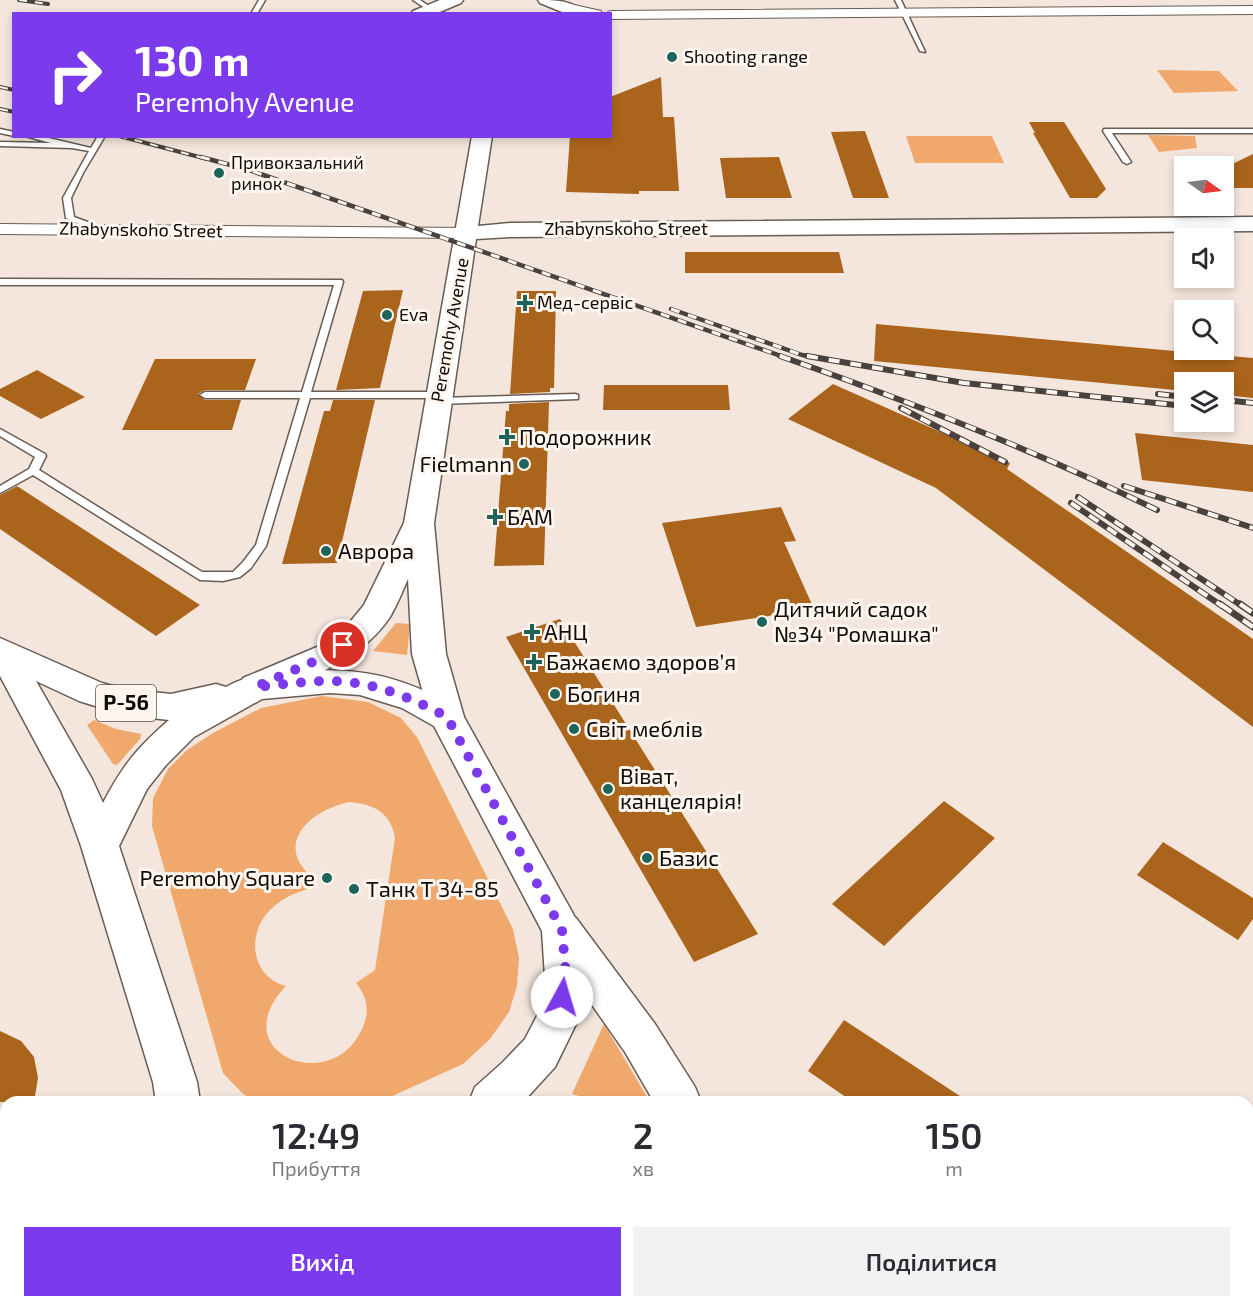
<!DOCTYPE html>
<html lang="uk">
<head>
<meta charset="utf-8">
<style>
	:root { --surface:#fff; --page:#f2f2f3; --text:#2b2b33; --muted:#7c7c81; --accent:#7c3aed }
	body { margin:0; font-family:"Exo 2",sans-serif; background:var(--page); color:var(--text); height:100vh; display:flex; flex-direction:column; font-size:22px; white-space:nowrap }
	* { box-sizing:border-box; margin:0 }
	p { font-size:20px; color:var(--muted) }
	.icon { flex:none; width:33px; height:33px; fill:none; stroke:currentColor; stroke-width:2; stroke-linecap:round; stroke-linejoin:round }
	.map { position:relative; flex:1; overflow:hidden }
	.side { position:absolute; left:0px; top:1096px; width:1254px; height:212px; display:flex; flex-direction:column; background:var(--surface); border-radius:18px 18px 0 0; box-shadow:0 3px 9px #0003 }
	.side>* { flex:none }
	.guide { position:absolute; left:12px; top:12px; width:600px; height:126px; border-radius:0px; box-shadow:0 3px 9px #0003; background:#7c3aed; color:#fff; overflow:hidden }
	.needle { width:39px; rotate:104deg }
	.fabs { position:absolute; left:1174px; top:156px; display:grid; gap:12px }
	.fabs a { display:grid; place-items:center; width:60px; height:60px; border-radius:0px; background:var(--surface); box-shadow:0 3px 9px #0003; font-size:30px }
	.pin { position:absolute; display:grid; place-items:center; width:51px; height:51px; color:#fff; margin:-26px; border:3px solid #fff; border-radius:50%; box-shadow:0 2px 6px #0007 }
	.me { position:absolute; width:66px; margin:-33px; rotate:6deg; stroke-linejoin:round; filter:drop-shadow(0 0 4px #0008) }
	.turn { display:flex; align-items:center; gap:21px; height:126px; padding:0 24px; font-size:27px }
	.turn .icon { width:78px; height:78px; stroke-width:2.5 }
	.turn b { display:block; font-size:42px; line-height:51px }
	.eta { display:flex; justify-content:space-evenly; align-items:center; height:102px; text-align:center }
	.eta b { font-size:36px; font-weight:600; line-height:42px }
	.cta { display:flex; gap:12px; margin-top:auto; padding:12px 24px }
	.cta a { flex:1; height:69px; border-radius:0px; background:var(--accent); color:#fff; font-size:24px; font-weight:600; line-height:69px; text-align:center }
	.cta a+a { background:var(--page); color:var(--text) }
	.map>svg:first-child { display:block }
</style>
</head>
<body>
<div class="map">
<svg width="1253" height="1307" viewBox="0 0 1253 1307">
	<rect width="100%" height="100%" fill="#f4e6dc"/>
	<!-- green -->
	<path fill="#f1a86c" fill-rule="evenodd" d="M1157 70 1219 71 1238 91 1174 93Z
		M1148 135 1195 136 1197 148 1159 152Z
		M906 136H992L1004 163H915Z
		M396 623 410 624 407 655 373 651Z
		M322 696 368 702 401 718 417 737 513 929 519 958 517 986 509 1012 490 1039 463 1064 379 1102H259L243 1094 223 1073 152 826 153 798 168 769 187 750 213 733 261 708ZM349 802C373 804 391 812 395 838L375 970 356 983C368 998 370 1012 362 1029 332 1097 222 1053 286 986 251 977 246 934 270 910 282 898 296 892 312 888L313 878C272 844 311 810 349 802Z
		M94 720 116 729 141 734 140 739 117 765 113 764 87 725Z
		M604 1024 650 1102H601L572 1094Z"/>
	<!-- building -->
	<path fill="#ab641b" d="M661 77 663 117H674L679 191H639V194L566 192 570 136H610V97Z
		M1029 122H1064L1106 189 1097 198H1070L1033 133H1035Z
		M865 131 889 198H853L831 132Z
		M1253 154V188H1224V168Z
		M779 157 792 198H726L720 158Z
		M685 252H839L844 273H685Z
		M403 290 380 388 336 390 363 291Z
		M517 291H556L554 388H550V392L510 394Z
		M876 324 1253 358V398L1224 395V382H1185V391L874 361Z
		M155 359H256L245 390H205L198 394 205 400H241L232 430H122Z
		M37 370 85 397 41 419 0 396V389Z
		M833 384 1010 463 1007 469 1253 639V727L936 488 788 419Z
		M604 385H728L730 410H603Z
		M333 400H375L337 563 282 564 324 411H330Z
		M549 402 544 565 494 566 506 411H509V404Z
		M1135 433 1253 445V492L1142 480Z
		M17 486 200 605 156 636 0 529V495Z
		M781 507 796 541 784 542 814 609 696 627 662 523Z
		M560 619 758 934 694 962 506 637Z
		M944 801 995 838 884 946 832 904Z
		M1163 842 1253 898V919L1238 940 1137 875Z
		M844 1020 969 1102H853L808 1071Z
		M0 1031 21 1041 34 1057 38 1078 34 1102H0Z"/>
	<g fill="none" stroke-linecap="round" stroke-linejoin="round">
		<defs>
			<path id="lane" d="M259 0H265L257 14H251Z
				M413 0H420L430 7 425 8Z
				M895 0H901L925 52 920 51Z
				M0 129 14 132V136L0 133Z
				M1104 129H1253V133H1112L1131 162 1127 164 1123 162 1103 131Z
				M25 136H40L91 148 98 136H105L83 173 71 198 74 217 104 228V232H98L66 218 63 198 89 151 72 148 0 146V142L51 143Z
				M0 279 342 280 343 282 311 392H438L443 395 438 398H310L266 546 251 568 240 577 223 581 200 580 33 475 0 493V486L29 469 35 457 0 436V429L45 454 46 456 39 470 202 572H233L243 562 256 545 300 398H205L200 395 205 392H302L334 285H0Z
				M575 394 578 395V399L437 404 432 401 437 398Z"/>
			<path id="street" d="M570 4 601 11 602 14H577L566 11 564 8 566 5Z
				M1253 6V14L610 19V14H605L610 11Z
				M0 224 467 228 473 229 476 233 473 237 467 238 0 234Z"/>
			<path id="secondary" d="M440 0H463L461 3 435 14H411L413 11Z
				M538 0C556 0 573 0 585 14H567L540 3Z
				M472 136H492L478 226 510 223 1253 217V231L510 237 476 239 434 523 446 654 464 717 459 726 447 730 435 726 430 717 412 654 408 579C402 592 397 605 390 617 361 660 312 676 267 696L255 699 243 696 238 687 243 678 317 647 346 627 364 605 404 523Z
				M562 912 576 918 655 1024 695 1087 701 1102H654L625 1052 548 942 542 930 548 918Z
				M841 1302H896L898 1307H843Z"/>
			<path id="primary" d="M0 638 102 683 124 689 171 694 216 684 226 687C248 675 267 674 292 672 360 666 400 676 459 708L582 930 587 977 579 1018 555 1067 523 1102H469L475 1087 503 1062 525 1039 538 1014 545 977 542 931 434 726 402 708 360 695 330 693 262 699 194 737 166 765 147 789 119 846 197 1082 200 1102H156L153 1082 81 846 61 790 0 676ZM36 681 79 701 124 715 169 720C136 749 123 765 103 803L92 779Z
				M186 1302H236L237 1307H187Z
				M299 1302H349L348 1307H298Z"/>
		</defs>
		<!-- lane casing -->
		<use href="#lane" stroke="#685d54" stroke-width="3"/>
		<!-- street casing -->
		<use href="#street" stroke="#685d54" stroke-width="2"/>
		<!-- secondary casing -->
		<use href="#secondary" stroke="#685d54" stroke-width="3"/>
		<!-- primary casing -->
		<use href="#primary" stroke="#685d54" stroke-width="3"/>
		<!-- lane -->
		<use href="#lane" fill="#fff" fill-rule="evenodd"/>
		<!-- street -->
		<use href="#street" fill="#fff" fill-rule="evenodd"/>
		<!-- secondary -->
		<use href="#secondary" fill="#fff" fill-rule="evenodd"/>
		<!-- primary -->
		<use href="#primary" fill="#fff" fill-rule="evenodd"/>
		<defs>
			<path id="rail-far3" d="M19 0 48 4
				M0 87 14 90
				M0 109 14 112
				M119 136 207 159"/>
			<path id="rail-far2" d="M201 157 249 170 784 357
				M671 309 802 355 815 357"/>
			<path id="rail-far1" d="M780 356C908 401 1035 450 1157 510
				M807 356 964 383 1185 406
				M1158 394 1185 397
				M1224 400 1253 403
				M901 408 1005 462
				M1124 486 1253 528
				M1078 497 1242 606
				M1071 503 1222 606"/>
			<path id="rail" d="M1220 604 1253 627
				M1240 604 1253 613"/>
		</defs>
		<!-- rail-far3 casing -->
		<use href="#rail-far3" stroke="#48413d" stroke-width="4"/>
		<!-- rail-far2 casing -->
		<use href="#rail-far2" stroke="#48413d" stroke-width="4.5"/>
		<!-- rail-far1 casing -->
		<use href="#rail-far1" stroke="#48413d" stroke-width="6"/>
		<!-- rail casing -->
		<use href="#rail" stroke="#48413d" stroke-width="7"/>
		<!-- rail-far3 -->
		<use href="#rail-far3" stroke="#fdf5ee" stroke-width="2" stroke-dasharray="8" stroke-linecap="butt"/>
		<!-- rail-far2 -->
		<use href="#rail-far2" stroke="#fdf5ee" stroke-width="3" stroke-dasharray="9" stroke-linecap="butt"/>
		<!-- rail-far1 -->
		<use href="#rail-far1" stroke="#fdf5ee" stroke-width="4" stroke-dasharray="11" stroke-linecap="butt"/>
		<!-- rail -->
		<use href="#rail" stroke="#fdf5ee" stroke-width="4.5" stroke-dasharray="14" stroke-linecap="butt"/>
	</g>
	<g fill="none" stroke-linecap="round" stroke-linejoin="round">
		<!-- route -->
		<path stroke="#7c3aed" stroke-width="10" stroke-dasharray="0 18" d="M343 645 329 655 255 687C280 685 305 681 329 681 372 681 410 697 447 717L562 930 566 977 562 997"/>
	</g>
	<!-- markers -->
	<g fill="#1d655a" stroke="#fdf5ee" stroke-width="2">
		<circle cx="672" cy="57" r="6"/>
		<circle cx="219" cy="173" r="6"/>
		<path d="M522 294h6v6h6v6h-6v6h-6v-6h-6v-6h6z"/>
		<circle cx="387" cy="315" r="6"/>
		<path d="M504 428h6v6h6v6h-6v6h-6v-6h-6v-6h6z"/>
		<circle cx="524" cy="464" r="6"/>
		<path d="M492 508h6v6h6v6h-6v6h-6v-6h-6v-6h6z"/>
		<circle cx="326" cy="551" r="6"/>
		<circle cx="762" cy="622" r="6"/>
		<path d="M529 623h6v6h6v6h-6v6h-6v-6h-6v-6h6z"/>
		<path d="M531 653h6v6h6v6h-6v6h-6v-6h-6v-6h6z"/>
		<circle cx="555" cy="694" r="6"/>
		<circle cx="574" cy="729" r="6"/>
		<circle cx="608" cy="789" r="6"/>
		<circle cx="647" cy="858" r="6"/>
		<circle cx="327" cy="878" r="6"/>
		<circle cx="354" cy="889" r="6"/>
	</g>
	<g text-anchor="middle" stroke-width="6" stroke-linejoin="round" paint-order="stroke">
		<!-- far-poi labels -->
		<g font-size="18" fill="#0f0b08" stroke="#fdf5ee" text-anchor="start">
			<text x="684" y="63">Shooting range</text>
			<text x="231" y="169">Привокзальний<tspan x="231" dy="21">ринок</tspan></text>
			<text x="537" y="309">Мед-сервіс</text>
			<text x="399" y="321">Eva</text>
		</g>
		<!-- far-street labels -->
		<g font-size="18" fill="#0f0b08" stroke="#fdf5ee">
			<text x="626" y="235">Zhabynskoho Street</text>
			<text transform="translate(141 230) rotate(1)" y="6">Zhabynskoho Street</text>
			<text transform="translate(450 330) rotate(-80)" y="6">Peremohy Avenue</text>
		</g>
		<!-- shield labels -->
		<rect fill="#fdf5ee" stroke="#56514d" stroke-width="1.5" x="96" y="685" width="60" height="36" rx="4.5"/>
		<g font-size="21" font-weight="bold" fill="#0f0b08">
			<text x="126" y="710">Р-56</text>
		</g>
		<!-- poi labels -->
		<g font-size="22" fill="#0f0b08" stroke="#fdf5ee" text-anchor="start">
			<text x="519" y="445">Подорожник</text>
			<text x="512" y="472" text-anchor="end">Fielmann</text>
			<text x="507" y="525">БАМ</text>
			<text x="338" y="559">Аврора</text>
			<text x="774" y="617">Дитячий садок<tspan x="774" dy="25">№34 "Ромашка"</tspan></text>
			<text x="544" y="640">АНЦ</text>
			<text x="546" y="670">Бажаємо здоровʼя</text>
			<text x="567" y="702">Богиня</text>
			<text x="586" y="737">Світ меблів</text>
			<text x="620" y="784">Віват,<tspan x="620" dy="25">канцелярія!</tspan></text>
			<text x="659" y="866">Базис</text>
			<text x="315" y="886" text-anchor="end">Peremohy Square</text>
			<text x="366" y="897">Танк Т 34-85</text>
		</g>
	</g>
</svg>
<div class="fabs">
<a><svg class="needle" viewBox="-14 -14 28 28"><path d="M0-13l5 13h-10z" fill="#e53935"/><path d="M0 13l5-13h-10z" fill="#7c7c81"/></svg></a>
<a><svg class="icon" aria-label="sound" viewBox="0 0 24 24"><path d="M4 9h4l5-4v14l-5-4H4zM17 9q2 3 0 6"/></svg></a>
<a><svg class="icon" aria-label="search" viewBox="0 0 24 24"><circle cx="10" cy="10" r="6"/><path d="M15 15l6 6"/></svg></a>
<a><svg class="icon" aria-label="layers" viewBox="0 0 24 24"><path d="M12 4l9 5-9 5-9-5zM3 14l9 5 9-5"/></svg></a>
</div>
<div class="pin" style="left:343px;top:645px;background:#d93025"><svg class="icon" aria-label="arrive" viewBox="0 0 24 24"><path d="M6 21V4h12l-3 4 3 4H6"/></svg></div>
<svg class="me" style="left:562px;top:997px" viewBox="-20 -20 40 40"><circle r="19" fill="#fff"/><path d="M0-13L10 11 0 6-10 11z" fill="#7c3aed"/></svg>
<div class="guide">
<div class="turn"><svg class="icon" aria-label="right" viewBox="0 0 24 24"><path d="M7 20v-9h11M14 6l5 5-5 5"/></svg><div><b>130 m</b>Peremohy Avenue</div></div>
</div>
<section class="side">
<div class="eta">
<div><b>12:49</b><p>Прибуття</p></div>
<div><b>2</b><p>хв</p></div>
<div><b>150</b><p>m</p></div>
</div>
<div class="cta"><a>Вихід</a><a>Поділитися</a></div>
</section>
</div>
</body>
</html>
